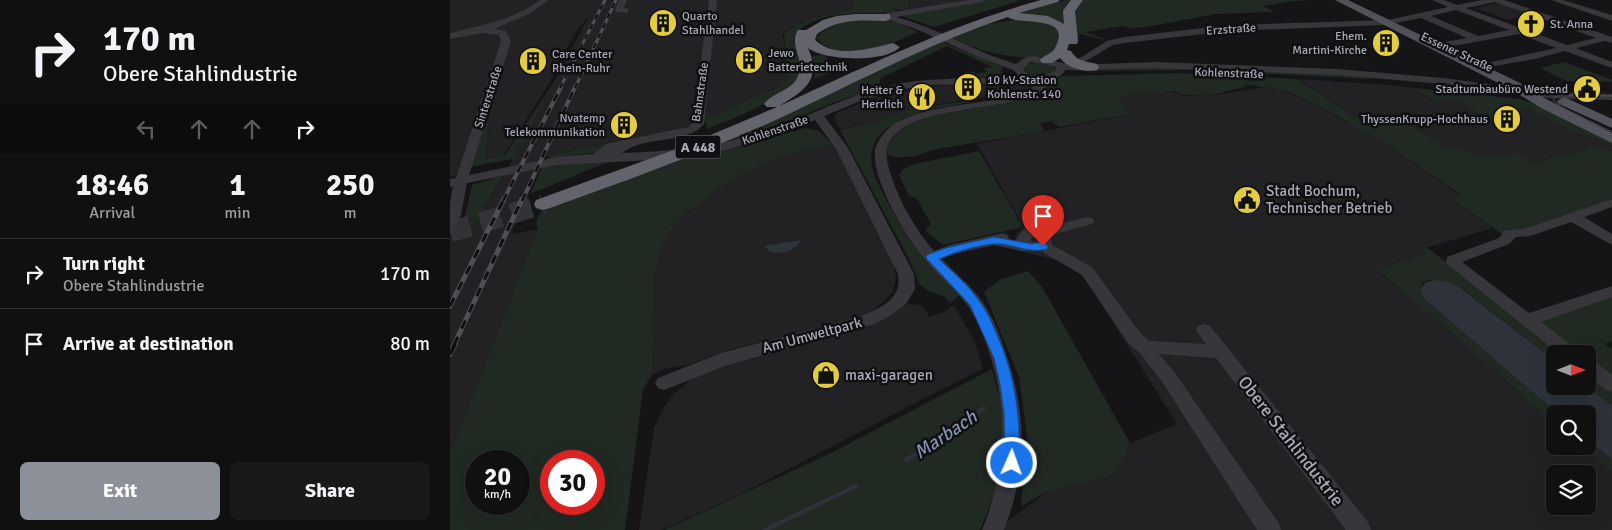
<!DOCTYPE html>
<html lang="en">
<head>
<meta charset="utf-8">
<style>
	:root { --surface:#101011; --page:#19191a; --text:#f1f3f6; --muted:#9c9d9f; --line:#303031; --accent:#8c9099 }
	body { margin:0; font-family:Signika,sans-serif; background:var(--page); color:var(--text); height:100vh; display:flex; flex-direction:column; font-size:19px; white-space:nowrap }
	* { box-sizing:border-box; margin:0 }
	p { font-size:16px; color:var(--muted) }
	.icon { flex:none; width:28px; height:28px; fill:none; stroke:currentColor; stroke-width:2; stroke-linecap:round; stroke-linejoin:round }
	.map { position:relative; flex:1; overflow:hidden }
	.panel { display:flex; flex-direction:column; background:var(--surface); width:450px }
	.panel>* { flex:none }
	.hud { background:#101011; color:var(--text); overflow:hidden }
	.needle { width:32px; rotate:90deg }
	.tools { position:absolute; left:1096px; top:345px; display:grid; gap:10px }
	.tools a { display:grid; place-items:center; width:50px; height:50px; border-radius:8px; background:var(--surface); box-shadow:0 5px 20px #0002,0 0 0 1px var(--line); font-size:25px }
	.speed { position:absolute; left:15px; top:450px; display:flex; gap:10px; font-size:25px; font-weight:700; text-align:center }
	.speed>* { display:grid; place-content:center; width:65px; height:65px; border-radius:50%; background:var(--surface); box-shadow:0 5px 20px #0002,0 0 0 1px var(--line); line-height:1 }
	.speed small { font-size:12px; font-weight:400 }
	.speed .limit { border:8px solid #d22; background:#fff; color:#111 }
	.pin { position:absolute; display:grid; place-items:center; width:42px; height:42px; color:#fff; margin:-51px -21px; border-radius:50% 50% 50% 0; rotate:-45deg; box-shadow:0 0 5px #0007 }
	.pin .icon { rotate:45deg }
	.me { position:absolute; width:55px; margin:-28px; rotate:2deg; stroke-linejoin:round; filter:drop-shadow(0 0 4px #0008) }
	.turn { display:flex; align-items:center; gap:18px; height:105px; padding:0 20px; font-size:22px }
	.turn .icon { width:65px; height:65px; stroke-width:2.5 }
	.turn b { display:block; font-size:35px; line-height:42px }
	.lanes { display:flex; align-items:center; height:48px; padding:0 20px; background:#0003; justify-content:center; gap:25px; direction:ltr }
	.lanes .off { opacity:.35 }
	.eta { display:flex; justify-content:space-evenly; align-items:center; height:85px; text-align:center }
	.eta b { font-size:30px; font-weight:700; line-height:35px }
	.action { display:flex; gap:10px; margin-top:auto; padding:10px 20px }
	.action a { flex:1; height:58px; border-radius:8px; background:var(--accent); color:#fff; font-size:20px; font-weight:700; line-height:58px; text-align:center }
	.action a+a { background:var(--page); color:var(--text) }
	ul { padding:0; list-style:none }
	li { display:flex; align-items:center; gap:15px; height:70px; padding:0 20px; border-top:1px solid var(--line) }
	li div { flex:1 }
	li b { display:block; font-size:19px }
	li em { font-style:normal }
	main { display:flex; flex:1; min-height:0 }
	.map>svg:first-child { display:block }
</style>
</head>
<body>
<main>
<section class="panel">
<div class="hud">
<div class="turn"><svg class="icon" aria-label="right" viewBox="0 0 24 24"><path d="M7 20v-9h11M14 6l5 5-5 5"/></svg><div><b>170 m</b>Obere Stahlindustrie</div></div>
<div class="lanes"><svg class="icon off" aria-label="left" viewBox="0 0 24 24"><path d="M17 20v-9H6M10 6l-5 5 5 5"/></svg><svg class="icon off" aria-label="ahead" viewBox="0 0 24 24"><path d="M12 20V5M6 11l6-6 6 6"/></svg><svg class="icon off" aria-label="ahead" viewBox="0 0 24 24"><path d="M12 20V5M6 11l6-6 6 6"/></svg><svg class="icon" aria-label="right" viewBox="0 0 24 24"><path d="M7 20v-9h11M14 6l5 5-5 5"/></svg></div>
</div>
<div class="eta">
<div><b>18:46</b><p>Arrival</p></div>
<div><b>1</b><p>min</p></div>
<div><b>250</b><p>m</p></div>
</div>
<ul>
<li><svg class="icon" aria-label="right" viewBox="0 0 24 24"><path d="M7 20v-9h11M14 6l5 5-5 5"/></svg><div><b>Turn right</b><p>Obere Stahlindustrie</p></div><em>170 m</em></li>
<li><svg class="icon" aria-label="arrive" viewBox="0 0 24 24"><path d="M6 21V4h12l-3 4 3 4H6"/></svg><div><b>Arrive at destination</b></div><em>80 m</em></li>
</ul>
<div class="action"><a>Exit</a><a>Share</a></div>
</section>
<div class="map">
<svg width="1162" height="530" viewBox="0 0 1162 530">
	<rect width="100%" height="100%" fill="#151517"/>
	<!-- built -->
	<path fill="#222123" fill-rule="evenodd" d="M0 0H404V4L399 10 359 19 335 31 333 35 337 80 328 87 240 126 95 157 61 234 88 229 0 453V239L8 228 21 231 55 175 58 174 62 166H59L140 14 126 32 105 69H108L54 155 36 158 40 109 44 96 18 173 0 177Z
		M459 0H521L461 10H457Z
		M1049 3 1083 14 1058 20 1025 8Z
		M849 79 939 85 1062 99 1162 145V151L1147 146 1084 163 1067 153 1050 158 997 147 944 115 912 122Z
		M577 81 585 84 581 89 460 109 436 118 390 129 385 121V115L389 112 416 101 445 92 480 86 553 85Z
		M814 87 830 90 851 98 870 106 913 133 918 132 1013 197 1003 200 1043 228 972 249 977 254 927 269 1105 424V446H1131L1162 473V530H545L597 492 660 477 675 456 680 443 727 424 632 273 614 262 574 252 566 246 565 240 566 234 574 227 527 144 682 114 667 97 706 92H721L734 96H760ZM1105 474H1138V506H1105Z
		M382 144 388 151 444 264 446 279 442 293 422 312 395 322 279 350 237 365 213 369 202 375 205 272 211 250 218 234 237 213 268 190 296 173 330 157Z
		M460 304 470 305 477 311 478 317 494 312 504 305 525 342 533 369 461 405 293 493 211 530H189L204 428 212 410 223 395 239 381 258 371 419 326 452 307Z"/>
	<!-- green -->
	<path fill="#212923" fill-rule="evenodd" d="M404 0H459L457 10 435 9 451 11C422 16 371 7 348 32 338 43 352 56 352 68 350 95 280 119 258 129L254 120 328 87 337 80 334 35 335 32 359 19 399 10 404 4Z
		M537 0H572L484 27 449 15 450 13Z
		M617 0H623L616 27 559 15Z
		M630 0H864L843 1 814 6 824 12 766 14 696 27 679 28 673 26 636 32 660 41 630 34 625 43 622 10Z
		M431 19 447 22 468 32C439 45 392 67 366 38 383 19 408 20 431 19Z
		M571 19 603 24 612 34 602 56C562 60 541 55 504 39L494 43 553 66 551 71 559 76 501 79 514 76V73L523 71 526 74 536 72 534 68 542 67 497 46 431 78 428 89 393 99 257 154 297 145 355 128 369 131 382 144 330 157 296 173 268 190 237 213 218 234 211 250 205 272 202 375 193 389 175 530H0V453L88 229 86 221 92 210 155 188 488 42 538 24ZM26 461H69V504H26ZM101 461H144V504H101Z
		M375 55 385 71 364 79 365 69 362 56Z
		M587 62 604 66 605 71C596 78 582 77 574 70L578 64Z
		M1114 62 1162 80V82L1117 81 1090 68Z
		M706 67 919 75 921 79 745 70 622 71V69Z
		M731 73 848 79 912 122 944 115 997 147 1050 158 1067 153 1084 163 1147 146 1162 151V199L1072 231 1057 229 1055 236 1002 199 1013 196 918 132 914 134C889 116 861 99 831 90 819 87 805 86 792 84L797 86 760 96 733 95 722 91 668 97 681 114 609 127 601 121 590 123 594 130 591 132 481 150C470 157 448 160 437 154 436 110 551 105 583 96 595 91 602 80 613 76Z
		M105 81 63 159 20 167 43 95 44 96 40 109 36 158 55 155Z
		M963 88 1069 99 1088 105 1162 142V145L1138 135 1130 134 1079 109 1038 119 1016 106 1019 105 1005 97 986 101Z
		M517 101 522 102C491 108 454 110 430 135 422 143 420 156 422 167 424 182 461 244 472 257 483 271 498 282 511 294L500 303 494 296 480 292 470 285 460 261 390 130 436 118 460 109Z
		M237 126 234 129 148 152 99 159V156Z
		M529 151 573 227 493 245 475 230 481 224 466 197 459 196 449 175 453 169 464 164Z
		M158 162 80 194 92 167 126 163Z
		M54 175 21 231 8 227 15 216 22 185Z
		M978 248 1114 354H1105V361L1015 291C1001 282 955 268 977 301L1108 414H1105V424L927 269 976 254 971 249Z
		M578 271 592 287 680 443 675 456 660 477 597 492 571 506 577 436 569 377 534 292 551 279Z
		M1162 295V341L1155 344 1162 349V378L1138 359V354H1130L1088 321Z
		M542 369 551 403 553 443 546 491 530 530H214L379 454Z
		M1138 372 1162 391V406L1137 386Z
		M1138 439 1162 460V473L1131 446H1138Z"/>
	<!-- water -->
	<path fill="#2e333b" d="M351 240C345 252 331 255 319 251L314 246Z
		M985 280 997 282 1009 287 1105 361V386H1137L1162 406V460L1138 439V414H1108L977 301 973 297 970 288 976 282Z"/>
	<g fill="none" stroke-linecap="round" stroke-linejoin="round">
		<!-- stream -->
		<path stroke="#2e333b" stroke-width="4" d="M456 460 515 423 534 408
			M315 530 406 486"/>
		<!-- highway-tunnel -->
		<path stroke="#323337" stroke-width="21" stroke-dasharray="21 11" stroke-linecap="butt" d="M0 232 93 204"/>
		<!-- minor -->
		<path fill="#36363b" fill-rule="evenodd" d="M90 0H99L79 14 44 29 56 31 61 41 19 175 107 157 143 154 157 144 238 127 243 123 259 0H267L254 124C237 145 194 135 172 153 225 151 278 146 329 127 368 112 405 92 447 84 487 76 527 81 568 75L563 70 531 58 466 29 431 17 437 13 518 0H536L532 2 446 17C488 28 525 52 566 64L574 58 584 56 620 65 706 62 887 69 993 78 1099 92 1162 94V100L1099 98 993 84 887 75 706 68 615 70C612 77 606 77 601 82 597 85 594 90 590 92 552 113 457 104 438 145 434 155 439 169 442 178 451 205 466 230 484 251L500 245 553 233 558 235 559 239 565 241 573 230 582 228 591 229 637 217 642 218 644 221 642 224 601 235 602 245 642 267 691 334 699 341 756 344 746 330 748 326 754 324 760 326 918 522 921 530H896L766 358 709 354 725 373 828 522 831 530H807L713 383 689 352 679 344 632 275 591 251H571L544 245 504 254 492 259C504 272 518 283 529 297 541 312 548 330 554 348 577 411 578 467 554 530H532C561 460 559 386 525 318 514 295 492 280 476 261 458 241 417 173 426 146 428 140 435 132 439 128 442 124 448 122 452 120 489 100 563 107 589 82L577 80 548 84 482 85 448 90 408 102 374 116 398 148 464 274 465 289 456 304 444 313 425 324 275 366 214 390 208 388 205 383 208 378 271 353 409 317C429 308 453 300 448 274L386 149 365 120 335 132 276 150 222 159 107 165 17 183 11 215 5 226 0 227V202L3 186 0 187V179L6 178 51 41 49 35 32 33 0 39V33C31 25 64 20 90 0ZM580 62 591 63 606 67 605 71C594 77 583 78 573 70ZM583 237 588 238 589 241 582 242 580 240Z
			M169 0H177L174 8 178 9V13L166 12 165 10Z
			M982 0H994L1007 5 1032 0H1054L1162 37V43L1155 41 1126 48 1162 62V68L1115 51 1085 59 1033 68V64L1106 48 1069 34 992 48 989 47V43L1017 38 971 18 935 25 779 31 675 43 663 45 636 61H630L628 59 657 41 675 37 779 25 938 20 998 7ZM1045 2 1146 38 1117 45 1016 8ZM1006 10 1059 30 1028 36 981 16Z
			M1101 0H1113L1162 15V21Z
			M1162 199V207L1134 217 1162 234V245L1121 222 1080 236 1066 237 1059 244 1012 262 1079 313 1162 286V297L1091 322 1127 349 1130 354H1109L996 263 997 257 1049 238 1055 230 1074 229Z
			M1138 359 1144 361 1162 375V392L1156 390 1138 376Z"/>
		<!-- major -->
		<path fill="#52535a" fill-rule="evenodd" d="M885 0H898L1070 83 1101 102 1162 133V143L1091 108 1060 89Z
			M1114 97 1162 119V128L1109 104 1107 101Z"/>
		<!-- highway -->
		<path fill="#63636c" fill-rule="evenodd" d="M591 0H610L608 2 569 13 598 16 614 24 613 11 621 0H633L625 11 628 41 627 44H619L617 50 621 51C627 62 636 61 647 64L649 67 647 70C636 73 617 68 610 58L602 63H592L590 60C594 55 602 54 605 48 624 13 567 26 558 17 477 44 403 84 326 120 252 153 176 181 100 208L93 210 86 208 84 204 86 200 232 147 327 107H317L314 104C323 92 342 91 348 76 356 60 338 46 348 30H356L373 20 387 16 406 14H439L441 17 439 20 435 21C411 20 387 19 367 34L365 40C386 59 418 49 443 43L450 47C436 63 375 61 358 48 372 79 355 91 329 106 415 67 499 25 591 0Z"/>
		<!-- tram -->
		<path stroke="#4f5056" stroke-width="1" d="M894 0 1162 132
			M1110 106 1103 100 1108 95 1162 96"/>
		<defs>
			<path id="rail-far3" d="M110 88 155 0
				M125 88 166 0"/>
			<path id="rail-far2" d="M53 201 111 87
				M72 201 125 87"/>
			<path id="rail-far1" d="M0 306 54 199
				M4 345 72 199"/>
			<path id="rail" d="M0 354 5 344"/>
		</defs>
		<!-- rail-far3 casing -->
		<use href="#rail-far3" stroke="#4f5056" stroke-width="3"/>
		<!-- rail-far2 casing -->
		<use href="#rail-far2" stroke="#4f5056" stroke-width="4"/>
		<!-- rail-far1 casing -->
		<use href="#rail-far1" stroke="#4f5056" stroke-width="5"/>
		<!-- rail casing -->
		<use href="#rail" stroke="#4f5056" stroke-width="5.5"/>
		<!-- rail-far3 -->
		<use href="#rail-far3" stroke="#101012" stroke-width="2" stroke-dasharray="5.5" stroke-linecap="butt"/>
		<!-- rail-far2 -->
		<use href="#rail-far2" stroke="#101012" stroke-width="2.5" stroke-dasharray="8" stroke-linecap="butt"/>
		<!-- rail-far1 -->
		<use href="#rail-far1" stroke="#101012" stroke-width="3" stroke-dasharray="9" stroke-linecap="butt"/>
		<!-- rail -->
		<use href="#rail" stroke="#101012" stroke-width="4" stroke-dasharray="12" stroke-linecap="butt"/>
	</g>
	<!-- route -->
	<path fill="#1a73e8" stroke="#114b97" d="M544 237 582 244 593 242 598 246 597 249C576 254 561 242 542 244 525 246 505 252 489 259 502 272 519 285 529 301 537 311 542 323 547 335 567 381 569 414 570 463L568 468 562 470 557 468 555 463 554 413 550 384 544 358 520 305 476 258 477 255 496 248Z"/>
	<!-- icons -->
	<defs>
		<symbol id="building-disc" viewBox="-11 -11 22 22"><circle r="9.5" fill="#e3cc41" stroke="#101012"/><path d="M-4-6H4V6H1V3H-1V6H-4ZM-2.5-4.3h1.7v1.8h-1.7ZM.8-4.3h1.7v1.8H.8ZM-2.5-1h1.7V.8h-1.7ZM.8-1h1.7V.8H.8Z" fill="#111"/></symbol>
		<symbol id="church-disc" viewBox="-11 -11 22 22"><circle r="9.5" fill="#e3cc41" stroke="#101012"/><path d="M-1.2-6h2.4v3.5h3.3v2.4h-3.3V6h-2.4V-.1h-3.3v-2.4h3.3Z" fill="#111"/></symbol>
		<symbol id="civic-disc" viewBox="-11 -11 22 22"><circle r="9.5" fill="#e3cc41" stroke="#101012"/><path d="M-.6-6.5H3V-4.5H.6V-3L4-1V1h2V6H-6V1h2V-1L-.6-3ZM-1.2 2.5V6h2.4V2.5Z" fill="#111"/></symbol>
		<symbol id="restaurant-disc" viewBox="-11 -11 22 22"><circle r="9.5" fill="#e3cc41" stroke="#101012"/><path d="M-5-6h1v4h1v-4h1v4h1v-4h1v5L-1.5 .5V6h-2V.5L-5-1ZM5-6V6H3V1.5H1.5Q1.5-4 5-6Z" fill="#111"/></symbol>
		<symbol id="shop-disc" viewBox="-11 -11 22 22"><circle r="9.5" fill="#e3cc41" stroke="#101012"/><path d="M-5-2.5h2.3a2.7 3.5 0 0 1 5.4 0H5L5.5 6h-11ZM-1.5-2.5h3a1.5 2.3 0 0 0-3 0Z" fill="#111"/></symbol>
	</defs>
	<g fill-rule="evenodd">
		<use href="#building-disc" x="197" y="7" width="32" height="32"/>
		<use href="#church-disc" x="1065" y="8" width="32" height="32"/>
		<use href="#building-disc" x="920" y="27" width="32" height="32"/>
		<use href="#building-disc" x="283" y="44" width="32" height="32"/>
		<use href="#building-disc" x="67" y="45" width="32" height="32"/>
		<use href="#building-disc" x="502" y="71" width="32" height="32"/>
		<use href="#civic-disc" x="1121" y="73" width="32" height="32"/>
		<use href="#restaurant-disc" x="456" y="81" width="32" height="32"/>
		<use href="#building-disc" x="1041" y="103" width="32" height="32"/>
		<use href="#building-disc" x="158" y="109" width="32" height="32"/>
		<use href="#civic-disc" x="781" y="184" width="32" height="32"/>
		<use href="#shop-disc" x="360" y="359" width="32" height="32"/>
	</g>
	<g text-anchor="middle" stroke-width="5" stroke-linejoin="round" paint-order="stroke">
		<!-- far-poi labels -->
		<g font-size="12" fill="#a8a9b6" stroke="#101012" text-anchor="start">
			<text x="232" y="20">Quarto<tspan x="232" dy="14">Stahlhandel</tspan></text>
			<text x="1100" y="28">St. Anna</text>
			<text x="917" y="40" text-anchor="end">Ehem.<tspan x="917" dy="14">Martini-Kirche</tspan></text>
			<text x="318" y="57">Jewo<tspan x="318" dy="14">Batterietechnik</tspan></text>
			<text x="102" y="58">Care Center<tspan x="102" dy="14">Rhein-Ruhr</tspan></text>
			<text x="537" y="84">10 kV-Station<tspan x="537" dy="14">Kohlenstr. 140</tspan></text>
			<text x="1118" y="93" text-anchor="end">Stadtumbaubüro Westend</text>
			<text x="453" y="94" text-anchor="end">Heiter &amp;<tspan x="453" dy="14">Herrlich</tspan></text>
			<text x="155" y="122" text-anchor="end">Nvatemp<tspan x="155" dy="14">Telekommunikation</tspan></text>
			<text x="1038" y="123" text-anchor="end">ThyssenKrupp-Hochhaus</text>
		</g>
		<!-- far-street labels -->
		<g font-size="12" fill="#a8a9b6" stroke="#101012">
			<text transform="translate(781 29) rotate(-4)" y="4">Erzstraße</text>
			<text transform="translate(1007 52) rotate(25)" y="4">Essener Straße</text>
			<text transform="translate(779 73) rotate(2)" y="4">Kohlenstraße</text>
			<text transform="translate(250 92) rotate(-82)" y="4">Bahnstraße</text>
			<text transform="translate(38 97) rotate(-72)" y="4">Sinterstraße</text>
			<text transform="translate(325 130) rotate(-19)" y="4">Kohlenstraße</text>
		</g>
		<!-- shield labels -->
		<rect fill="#101012" stroke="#7a7b85" stroke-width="1" x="225.5" y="135.5" width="45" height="23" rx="4"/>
		<g font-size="14" font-weight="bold" fill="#a8a9b6">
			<text x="248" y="152">A 448</text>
		</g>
		<!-- poi labels -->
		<g font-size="15" fill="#a8a9b6" stroke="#101012" text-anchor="start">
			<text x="816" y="196">Stadt Bochum,<tspan x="816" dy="17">Technischer Betrieb</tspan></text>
			<text x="395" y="380">maxi-garagen</text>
		</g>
		<!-- street labels -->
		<g font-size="15" fill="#a8a9b6" stroke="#101012">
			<text transform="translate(362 335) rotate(-15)" y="5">Am Umweltpark</text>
		</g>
		<!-- near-street labels -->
		<g font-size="18" fill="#a8a9b6" stroke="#101012">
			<text transform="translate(841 441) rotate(52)" y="6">Obere Stahlindustrie</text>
		</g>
		<!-- near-water labels -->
		<g font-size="19" font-style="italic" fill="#8291ae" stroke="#101012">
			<text transform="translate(495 434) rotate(-34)" y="7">Marbach</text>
		</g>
	</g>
</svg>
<div class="tools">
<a><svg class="needle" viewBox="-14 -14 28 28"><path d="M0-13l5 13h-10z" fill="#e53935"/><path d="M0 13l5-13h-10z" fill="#9c9d9f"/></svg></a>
<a><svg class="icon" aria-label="search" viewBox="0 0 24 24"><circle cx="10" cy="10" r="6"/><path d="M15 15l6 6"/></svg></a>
<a><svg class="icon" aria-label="layers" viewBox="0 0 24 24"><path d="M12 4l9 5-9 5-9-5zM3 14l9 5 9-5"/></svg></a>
</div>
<div class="speed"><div>20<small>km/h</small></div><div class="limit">30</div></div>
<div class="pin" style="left:593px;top:246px;background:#d93025"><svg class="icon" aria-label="arrive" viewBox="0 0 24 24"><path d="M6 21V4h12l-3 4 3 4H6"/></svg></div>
<svg class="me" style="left:562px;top:463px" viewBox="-20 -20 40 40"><circle r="17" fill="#1a73e8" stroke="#fff" stroke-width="3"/><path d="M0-11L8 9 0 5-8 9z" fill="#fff"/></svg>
</div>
</main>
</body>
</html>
